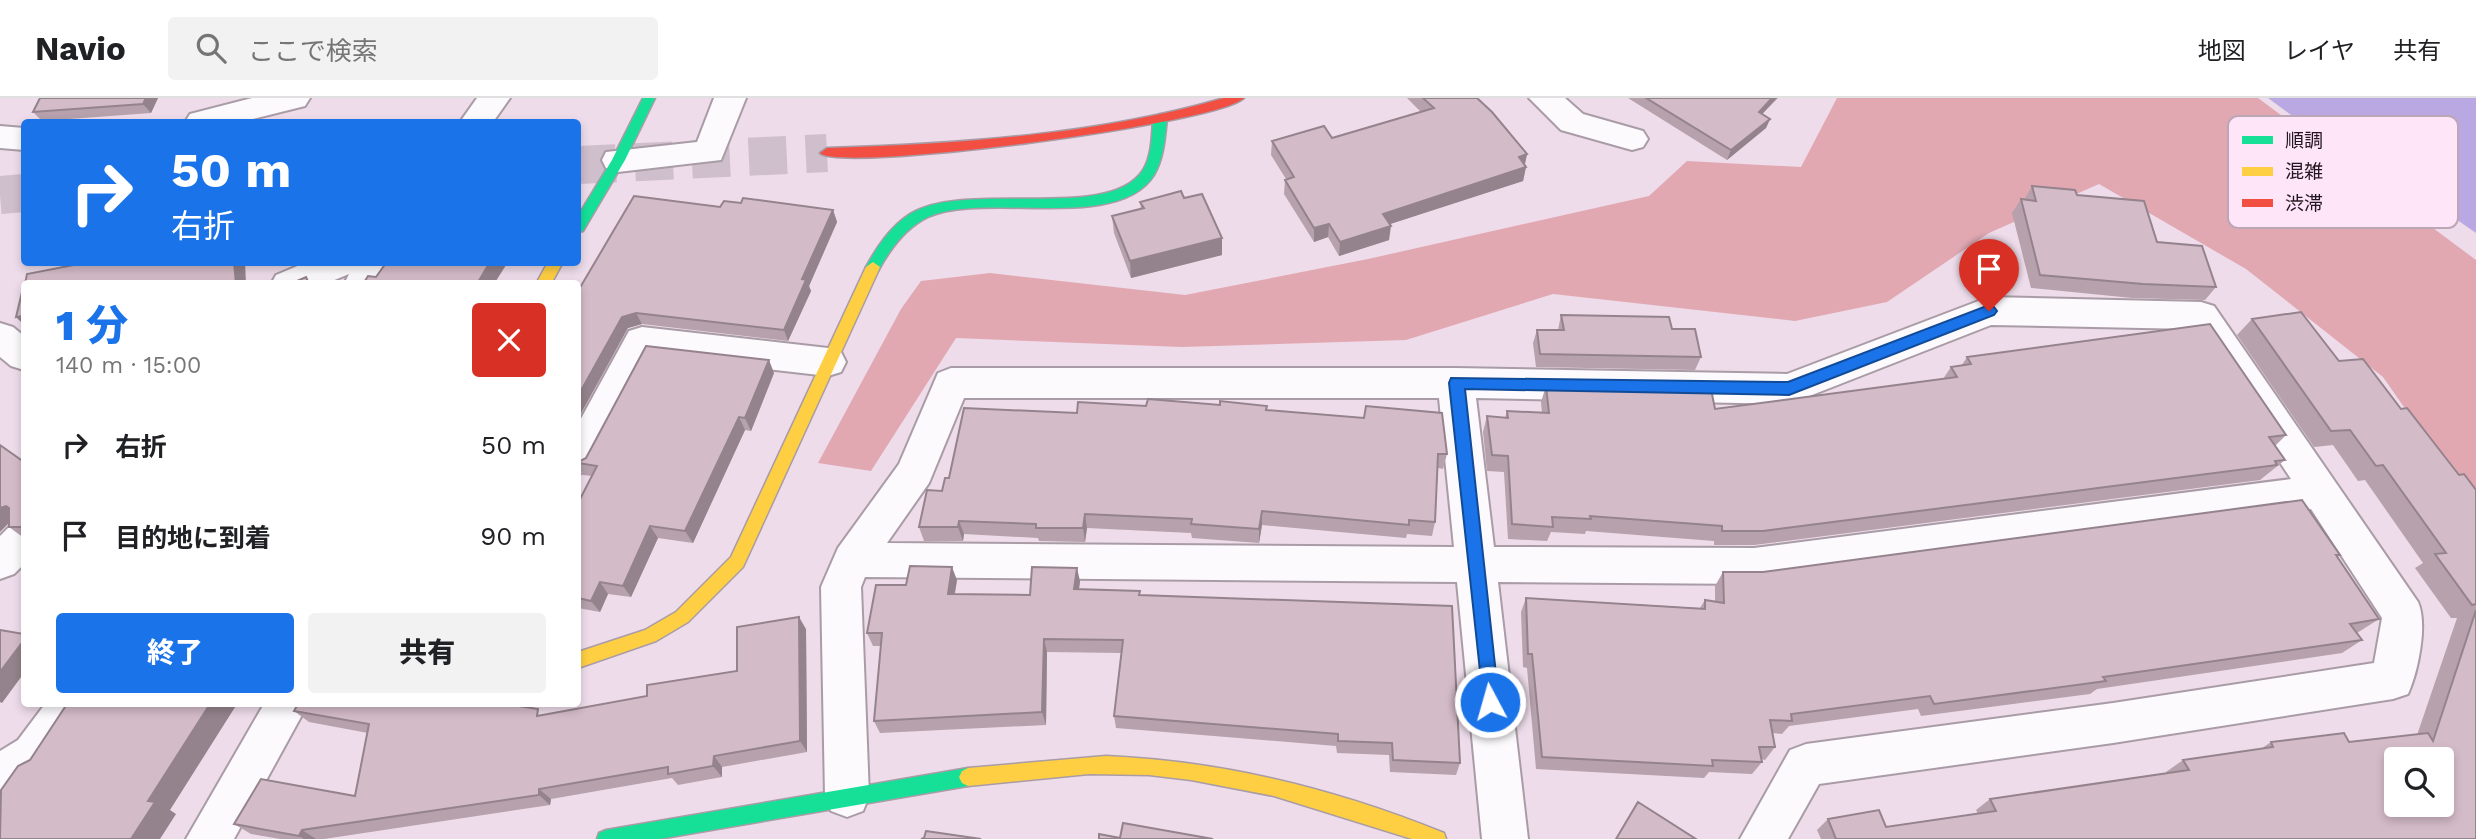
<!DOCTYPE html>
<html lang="ja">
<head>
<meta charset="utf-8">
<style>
	:root { --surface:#fff; --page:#f2f2f2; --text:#202124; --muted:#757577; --line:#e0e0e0; --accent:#1a73e8 }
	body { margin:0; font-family:"Work Sans","Noto Sans JP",sans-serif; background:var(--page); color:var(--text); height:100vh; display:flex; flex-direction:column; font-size:26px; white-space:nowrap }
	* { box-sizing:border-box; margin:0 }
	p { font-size:23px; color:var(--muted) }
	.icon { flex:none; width:38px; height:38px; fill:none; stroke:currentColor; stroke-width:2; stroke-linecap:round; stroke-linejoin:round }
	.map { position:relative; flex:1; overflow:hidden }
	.drawer { position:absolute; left:21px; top:182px; width:560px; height:427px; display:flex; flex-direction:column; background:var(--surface); border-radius:7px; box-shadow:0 4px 10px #0003 }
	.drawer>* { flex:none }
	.hud { position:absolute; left:21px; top:21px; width:560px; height:147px; border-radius:7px; box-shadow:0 4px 10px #0003; background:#1a73e8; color:#fff; overflow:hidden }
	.buttons { position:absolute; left:2384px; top:649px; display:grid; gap:14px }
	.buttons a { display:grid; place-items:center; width:70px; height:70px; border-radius:7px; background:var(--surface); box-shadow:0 4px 10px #0003; font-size:35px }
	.pin { position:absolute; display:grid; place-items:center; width:60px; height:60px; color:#fff; margin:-72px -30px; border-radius:50% 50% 50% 0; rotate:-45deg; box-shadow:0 0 7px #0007 }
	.pin .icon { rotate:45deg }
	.me { position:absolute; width:77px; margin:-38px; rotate:354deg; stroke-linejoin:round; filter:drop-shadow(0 0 5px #0008) }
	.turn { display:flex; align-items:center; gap:24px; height:147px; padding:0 35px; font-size:32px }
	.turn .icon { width:91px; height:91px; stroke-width:2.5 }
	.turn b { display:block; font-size:49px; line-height:60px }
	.round { display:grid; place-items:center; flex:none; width:74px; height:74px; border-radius:7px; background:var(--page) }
	.head { display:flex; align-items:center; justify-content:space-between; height:119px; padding:0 35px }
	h1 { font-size:42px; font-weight:800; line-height:52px; color:var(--accent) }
	.button { display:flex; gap:14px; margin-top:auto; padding:14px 35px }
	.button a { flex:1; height:80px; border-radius:7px; background:var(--accent); color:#fff; font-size:28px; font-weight:800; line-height:80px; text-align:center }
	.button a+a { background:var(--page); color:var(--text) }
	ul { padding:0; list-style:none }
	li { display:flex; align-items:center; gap:21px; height:91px; padding:0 35px }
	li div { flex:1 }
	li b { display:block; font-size:26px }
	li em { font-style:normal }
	header { display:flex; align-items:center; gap:42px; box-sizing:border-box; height:98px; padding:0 35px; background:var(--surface); border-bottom:2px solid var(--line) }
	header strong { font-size:33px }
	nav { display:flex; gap:38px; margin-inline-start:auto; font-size:24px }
	.search { width:490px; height:63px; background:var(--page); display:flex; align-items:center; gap:18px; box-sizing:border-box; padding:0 24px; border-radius:7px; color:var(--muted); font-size:26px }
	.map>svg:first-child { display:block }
</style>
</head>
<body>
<header>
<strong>Navio</strong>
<div class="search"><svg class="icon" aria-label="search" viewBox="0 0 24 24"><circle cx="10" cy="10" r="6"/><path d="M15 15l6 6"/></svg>ここで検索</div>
<nav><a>地図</a><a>レイヤ</a><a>共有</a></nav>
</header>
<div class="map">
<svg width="2476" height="741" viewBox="0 0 2476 741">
	<rect width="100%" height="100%" fill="#eedcea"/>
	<!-- forest -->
	<path fill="#e1a8b2" d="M1837 0H2258L2476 162V412L2383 279 2246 171 2099 86 1989 135 1887 204 1795 223 1553 196 1406 242 1182 249 956 240 871 373 818 365 901 211 921 183 990 175 1185 197 1368 161 1649 98 1687 63 1801 69Z"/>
	<!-- water -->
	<path fill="#baa8e2" d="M2268 0H2476V135L2403 84 2336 50Z"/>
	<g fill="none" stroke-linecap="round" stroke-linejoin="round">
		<!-- secondary-tunnel -->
		<path stroke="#cfbecc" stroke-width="38" stroke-dasharray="38 19" stroke-linecap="butt" d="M578 67 827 55
			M0 97 24 95"/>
		<defs>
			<path id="street" d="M252 0H310L305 8 241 24H185L190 16Z
				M477 0H510L493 24H460Z
				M714 0H746L721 62 618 74 606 70 602 62 606 54 697 44Z
				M1529 0H1565L1583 16 1643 33 1648 41 1643 49 1632 52 1561 32Z
				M0 28 24 30V52L0 50Z
				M307 164H396L381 186H344L349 176 325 186H271L276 177Z
				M1989 199 2201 204 2214 208 2418 504C2428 526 2418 574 2408 596L2393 601 2113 645 1819 686 1788 741H1740L1790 652 1806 646 2113 605 2374 565 2382 520 2311 411 1754 486 1498 484 1528 741H1482L1457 484 865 479 861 489 869 698 863 713 847 719 831 713 825 698 821 489 838 450 899 366 938 275 951 270H1456L1787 276ZM1991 227 2191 231 2291 381 1754 450 1494 449 1476 300 1789 306ZM964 300H1439L1454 449 887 445 929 385Z
				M0 225 13 229 24 238V272L11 268 0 259Z
				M642 229 828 250 841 254 846 264 841 274 828 278 652 258 592 371 578 376V326L629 233Z
				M24 423V466L14 476 0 481V438L10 428Z
				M45 606H91L85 620 50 672 0 697V653L18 642Z
				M264 606H308L234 741H186Z"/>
			<path id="fast" d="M643 0H655L625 62 583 133 578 134V118L612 62Z
				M1160 16 1167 20C1165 39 1164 60 1154 77 1118 135 983 93 928 119 905 130 890 151 878 173L873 174 866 169C877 149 890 129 910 116 966 81 1109 125 1143 72 1152 58 1152 36 1153 20Z
				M968 670 974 673 977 679 974 685 968 688 659 741H597L599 735 606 732Z"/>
			<path id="slow" d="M548 164H563L551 186H536Z
				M873 164 880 169 743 469 688 524 656 543 578 570V554L645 532 676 514 731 459 866 169Z
				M1106 658C1222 663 1336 691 1444 735L1446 741H1412L1274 698 1191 682 1149 677 1089 676 968 688 962 685 959 679 962 673 968 670Z"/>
			<path id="jam" d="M1224 0H1244C1219 26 839 75 820 55L827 50C957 46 1098 37 1224 0Z"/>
		</defs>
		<!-- street casing -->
		<use href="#street" stroke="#a99ca6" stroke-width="4"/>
		<!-- fast casing -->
		<use href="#fast" stroke="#a99ca6" stroke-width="3"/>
		<!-- slow casing -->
		<use href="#slow" stroke="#a99ca6" stroke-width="3"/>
		<!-- jam casing -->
		<use href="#jam" stroke="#a99ca6" stroke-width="3"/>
		<!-- street -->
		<use href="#street" fill="#fcfafc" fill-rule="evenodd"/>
		<!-- fast -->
		<use href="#fast" fill="#16e098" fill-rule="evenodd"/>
		<!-- slow -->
		<use href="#slow" fill="#ffcf43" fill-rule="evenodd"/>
		<!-- jam -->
		<use href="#jam" fill="#f24e42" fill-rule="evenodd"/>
	</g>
	<!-- wall -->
	<path fill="#b6a1ac" d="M158 0 151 15 42 23 33 14Z
		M1407 0H1477L1527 56 1525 66 1526 69 1523 83 1390 126 1389 142 1339 158 1328 139 1314 144 1284 96 1285 82 1286 81 1271 57 1272 43 1332 40 1421 14Z
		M1628 0H1778L1762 16 1770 21 1766 30 1727 62Z
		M2032 88 2077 97 2157 144 2216 189 2205 202 2132 200 2031 190 2012 115 2021 101 2024 102Z
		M1184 100 1222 157 1131 180 1114 135 1112 118 1141 111 1140 104Z
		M741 105 833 112 837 124 809 188 811 193 788 243 642 226 628 230 578 193 720 109Z
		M1561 217 1672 231 1701 259 1695 272 1536 269 1533 245 1537 232H1558Z
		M2252 221 2339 263 2401 311 2459 377 2476 392V741H1821L1817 732 1828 721 1886 729 1978 716 1976 712 1990 701 2167 675 2166 674 2183 662 2261 651 2271 644H2349L2417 637 2457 520H2451L2415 470 2423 465 2365 382 2358 383 2333 347 2314 349 2237 237Z
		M1967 259 2286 337 2275 348 2285 362 2260 382 1754 447H1714V443L1586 433 1585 436 1551 434 1547 443 1508 441 1504 374 1487 373 1483 334 1487 318 1505 320 1507 313 1542 315 1541 304 1546 288 1715 311 1943 281 1951 269 1962 267Z
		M774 275 751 333 745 332 693 445 658 440 631 499 608 496 600 514 578 510V405L592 378 583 377 578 369V364Z
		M1146 308 1266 312 1447 356 1443 371 1438 370 1435 424 1432 438 1407 436 1406 440 1262 427 1259 445 1192 440 1191 435 1087 430 1085 444 1039 443 1038 440 964 436 963 443H924L919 429 949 380 1077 315Z
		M9 429H24V440Z
		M2340 457 2337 459 2379 521 2357 535 2362 542 2342 555 2097 591 2090 596 1921 618 1918 611 1789 628 1782 636 1772 635 1775 649 1765 662 1761 661 1762 664 1752 676 1709 674 1704 680 1536 671 1527 570 1523 569 1521 514 1526 500 1700 510 1705 502 1715 504V488L1723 474H1763Z
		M957 482 955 496 1030 497 1080 483 1079 492 1140 497 1460 665 1456 677 1390 674 1389 657 1337 655 1336 648 1116 630 1114 618 1122 555 1047 554 1046 627 880 635 874 623 881 548H873L867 535 906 487Z
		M806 531 807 654 722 669V679L678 687 672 680 551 701 550 707 324 741H280L251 736 234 726 355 698 368 635 309 624 294 613 544 617 647 598 737 573Z"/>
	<!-- shaded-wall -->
	<path fill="#94838c" d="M146 0H158L151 15 143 6Z
		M1772 0H1777L1755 24 1759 14Z
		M1770 21 1766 30 1727 62 1731 52Z
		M1527 56 1524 70 1526 69 1523 83 1381 129 1383 116 1519 59Z
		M833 112 837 124 809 188 811 193 788 243 784 232 802 181Z
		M1329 126 1328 139 1314 144V130Z
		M1391 128 1389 142 1339 158 1340 144Z
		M1222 140V157L1131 180 1130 163Z
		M234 164H245L246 186H236Z
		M490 164H508L494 186H477Z
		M636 215 642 226 628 230 578 321V298L622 219Z
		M24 218V227L16 219Z
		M769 262 774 275 751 333 745 320Z
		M739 319 745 332 693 445 685 433Z
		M6 408 23 421 8 426 0 434V410Z
		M1262 413V427L1259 445V431Z
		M1085 416 1087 430 1085 444 1083 430Z
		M959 423 964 436 963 443 958 429Z
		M650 428 658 440 631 499 623 488Z
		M952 469 957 482 952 509 948 496Z
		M1077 470 1080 483 1077 505 1074 491Z
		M600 484 608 496 600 514 591 503Z
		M799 519 806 531 807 654 800 643Z
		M1044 541 1047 554 1046 627 1042 614Z
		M24 542V575L2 605 0 604V574Z
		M210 606H237L170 712 176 716 160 741H131L148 703Z
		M714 658 722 669V679L713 668Z
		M539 691 551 701 550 707 539 697Z
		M302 732 316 741H304L299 738Z"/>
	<!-- building -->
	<path fill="#d4bbc8" stroke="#94838c" stroke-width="2" fill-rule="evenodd" d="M40 0H146L143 6 33 14Z
		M1423 0H1477L1492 14 1527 56 1519 59 1526 69 1383 116 1391 128 1340 144 1329 126 1314 130 1285 82 1294 79 1272 43 1324 28 1332 40 1434 10Z
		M1646 0H1772L1759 14 1770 21 1731 52Z
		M2032 88 2075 92 2077 97 2144 103 2157 144 2202 148 2216 189 2143 186 2040 177 2021 101 2036 103Z
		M1181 93 1184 100 1202 96 1222 140 1130 163 1112 118 1144 110 1140 104Z
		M634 98 720 109 724 103 741 105 743 100 833 112 802 181 806 182 784 232 636 215 622 219 578 298V193Z
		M89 164H234L236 186H25L27 176Z
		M392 164H490L477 186H363L368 178 376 179 386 165Z
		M306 179 309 186H290Z
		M24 186V218L16 219Z
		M2301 214 2339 263 2363 261 2401 311 2407 310 2459 377 2464 376 2476 392V506L2472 507 2435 456 2446 455 2383 367 2376 368 2350 332 2331 333 2252 221Z
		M1561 217 1669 219 1672 231H1695L1701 259 1540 256 1537 232H1564Z
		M2210 226 2286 337 2269 339 2285 362 2275 363 2277 367 1763 433H1722V428L1590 418 1591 421 1552 419 1553 429 1512 426 1508 358 1492 357 1487 318 1508 320 1507 313 1549 315 1546 288 1711 291 1715 311 1957 279 1951 269 1971 266 1967 259Z
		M646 248 769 262 745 320 739 319 685 433 650 428 623 488 600 484 591 503 578 500V405L597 368 578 365V364L586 360Z
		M1148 301 1220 307V303L1267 308 1266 312 1364 320 1366 308 1442 315 1447 356H1438L1435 424 1409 422V427L1262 413 1259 431 1191 426 1192 421 1085 416 1083 430H1036V426L959 423 958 429H919L927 392 942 393 945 380H949L964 310 1077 315 1078 304 1146 308Z
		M0 347 24 364V429H9V410L6 408 0 410Z
		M2302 402 2340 457H2336L2379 521 2350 526 2362 542 2103 579 2106 583 1934 606 1930 598 1791 616 1792 623 1770 622 1775 649H1759L1762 664 1712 662 1713 668 1542 659 1532 556H1528L1526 500 1705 511V502L1724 505 1723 474H1763Z
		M910 468 952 469 948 496 1030 497 1032 469 1077 470 1074 491 1140 493 1139 497 1452 508 1460 665 1393 662 1392 645 1338 643V636L1114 618 1123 542 1044 541 1042 614 874 623 882 535H867L876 487H906Z
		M2476 512V741H1836L1828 721 1879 712 1886 729 1996 713 1990 701 2189 672 2183 662 2273 649 2271 644 2344 635 2349 644 2428 635 2433 643ZM2396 662H2441V707H2396Z
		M799 519 800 643 714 658 713 668 668 676V669L539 691V697L302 732 299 738 234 726 261 681 355 698 369 626 294 613 298 606H507L538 611 537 618 647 598V587L737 573V529Z
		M0 532 24 536V542L0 574Z
		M67 606H210L148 703 155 704 131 741H0L1 692 18 668 30 662Z
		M1638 704 1696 741H1616Z
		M1123 725 1213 741H1099V736L1120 740Z
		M926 733 981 741H921L924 740Z"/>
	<!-- route -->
	<path fill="#1a73e8" stroke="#114b97" stroke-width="2" d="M1989 207 1994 209 1997 213 1994 217 1789 297 1465 291 1499 604 1496 610 1490 612 1484 610 1449 285 1451 280 1788 284Z"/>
	<!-- legend -->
	<rect x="2228" y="18" width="230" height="112" rx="10" fill="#fee5f8" stroke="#bca7b7" stroke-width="2"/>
	<rect x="2242" y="38" width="31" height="8" fill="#16e098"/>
	<rect x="2242" y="69" width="31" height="9" fill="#ffcf43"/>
	<rect x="2242" y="101" width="31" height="8" fill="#f24e42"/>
	<g font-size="19" fill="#221720">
		<text x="2285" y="49">順調</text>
		<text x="2285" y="80">混雑</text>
		<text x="2285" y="112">渋滞</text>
	</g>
</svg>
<div class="buttons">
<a><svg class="icon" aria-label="search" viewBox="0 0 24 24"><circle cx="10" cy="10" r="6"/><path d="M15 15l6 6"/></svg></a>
</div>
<div class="pin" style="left:1989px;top:213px;background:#d93025"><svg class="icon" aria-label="arrive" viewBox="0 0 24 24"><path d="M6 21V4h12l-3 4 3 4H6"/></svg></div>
<svg class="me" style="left:1490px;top:604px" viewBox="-20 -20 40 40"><circle r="17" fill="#1a73e8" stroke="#fff" stroke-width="3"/><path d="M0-11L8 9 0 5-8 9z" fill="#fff"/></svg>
<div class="hud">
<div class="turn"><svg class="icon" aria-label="right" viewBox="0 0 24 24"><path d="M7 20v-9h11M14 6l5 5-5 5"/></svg><div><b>50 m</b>右折</div></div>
</div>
<section class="drawer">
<div class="head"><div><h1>1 分</h1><p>140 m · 15:00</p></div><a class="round" style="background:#d93025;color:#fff"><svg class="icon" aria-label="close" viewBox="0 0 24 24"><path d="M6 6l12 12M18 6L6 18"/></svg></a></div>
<ul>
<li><svg class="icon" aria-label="right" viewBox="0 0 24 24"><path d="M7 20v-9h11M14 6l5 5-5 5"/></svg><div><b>右折</b></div><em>50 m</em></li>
<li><svg class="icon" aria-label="arrive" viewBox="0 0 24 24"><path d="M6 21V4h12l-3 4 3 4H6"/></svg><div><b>目的地に到着</b></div><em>90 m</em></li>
</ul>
<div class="button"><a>終了</a><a>共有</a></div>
</section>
</div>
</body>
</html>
